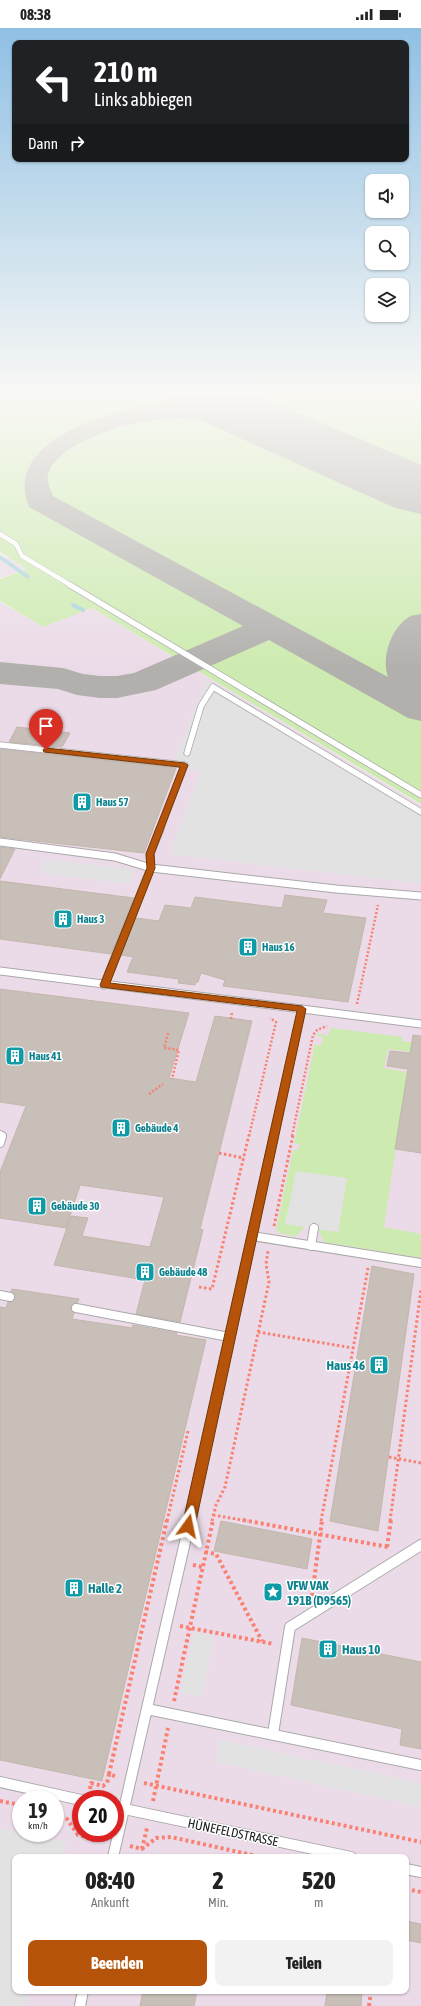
<!DOCTYPE html>
<html lang="de">
<head>
<meta charset="utf-8">
<style>
	:root { --surface:#fff; --page:#f2f2f2; --text:#222; --muted:#767676; --accent:#b45309 }
	body { margin:0; font-family:"Asap Condensed",sans-serif; background:var(--page); color:var(--text); height:100vh; display:flex; flex-direction:column; font-size:15px; white-space:nowrap }
	* { box-sizing:border-box; margin:0 }
	p { font-size:13px; color:var(--muted) }
	.icon { flex:none; width:22px; height:22px; fill:none; stroke:currentColor; stroke-width:2; stroke-linecap:round; stroke-linejoin:round }
	.map { position:relative; flex:1; overflow:hidden }
	.sheet { position:absolute; left:12px; top:1826px; width:397px; height:140px; display:flex; flex-direction:column; background:var(--surface); border-radius:8px; box-shadow:0 1px 3px #0004 }
	.sheet>* { flex:none }
	.hud { position:absolute; left:12px; top:12px; width:397px; height:122px; border-radius:8px; box-shadow:0 1px 3px #0004; background:#202124; color:#fff; overflow:hidden }
	.fabs { position:absolute; left:365px; top:146px; display:grid; gap:8px }
	.fabs a { display:grid; place-items:center; width:44px; height:44px; border-radius:8px; background:var(--surface); box-shadow:0 1px 3px #0004; font-size:20px }
	.speed { position:absolute; left:12px; top:1762px; display:flex; gap:8px; font-size:20px; font-weight:700; text-align:center }
	.speed>* { display:grid; place-content:center; width:52px; height:52px; border-radius:50%; background:var(--surface); box-shadow:0 1px 3px #0004; line-height:1 }
	.speed small { font-size:10px; font-weight:400 }
	.speed .limit { border:6px solid #d22; background:#fff; color:#111 }
	.pin { position:absolute; display:grid; place-items:center; width:34px; height:34px; color:#fff; margin:-41px -17px; border-radius:50% 50% 50% 0; rotate:-45deg; box-shadow:0 0 4px #0007 }
	.pin .icon { rotate:45deg }
	.me { position:absolute; width:44px; margin:-22px; rotate:12deg; stroke-linejoin:round; filter:drop-shadow(0 0 3px #0008) }
	.turn { display:flex; align-items:center; gap:14px; height:84px; padding:0 16px; font-size:18px }
	.turn .icon { width:52px; height:52px; stroke-width:2.5 }
	.turn b { display:block; font-size:28px; line-height:34px }
	.then { display:flex; align-items:center; height:38px; padding:0 16px; background:#0003; gap:8px; font-size:15px }
	.eta { display:flex; justify-content:space-evenly; align-items:center; height:68px; text-align:center }
	.eta b { font-size:24px; font-weight:800; line-height:28px }
	.primary-button { display:flex; gap:8px; margin-top:auto; padding:8px 16px }
	.primary-button a { flex:1; height:46px; border-radius:8px; background:var(--accent); color:#fff; font-size:16px; font-weight:800; line-height:46px; text-align:center }
	.primary-button a+a { background:var(--page); color:var(--text) }
	.status { display:flex; justify-content:space-between; align-items:center; height:28px; padding:0 20px; background:var(--surface); direction:ltr }
	.status svg { height:11px; fill:currentColor }
	.map>svg:first-child { display:block }
</style>
</head>
<body>
<div class="status"><b>08:38</b><svg viewBox="0 0 49 12"><path d="M0 12V9h3v3zM5 12V6h3v6zM10 12V3h3v9zM15 12V0h3v12zM26 1h20v11H26zM47 4h2v5h-2z"/></svg></div>
<div class="map">
<svg width="421" height="1978" viewBox="0 0 421 1978">
	<rect width="100%" height="100%" fill="#f2efe9"/>
	<!-- industrial -->
	<path fill="#ebdbe8" fill-rule="evenodd" d="M0 529 9 530 27 541 0 550Z
		M0 574 43 599 92 580 421 777V1978H0ZM21 1771H55V1805H21ZM81 1771H115V1805H81ZM15 1829H406V1963H15Z"/>
	<!-- grass -->
	<path fill="#cdebb0" d="M0 364H421V776L92 580 43 599 0 573V551L27 541 0 524Z
		M331 1000 402 1009V1013L417 1015 415 1024 388 1021 384 1040 407 1044 384 1199 421 1206V1230L324 1214 318 1201 338 1204 347 1150 285 1196 305 1199 295 1209 280 1205 276 1202 293 1122H298L300 1116 294 1115 315 1016 321 1018 323 1009 317 1008 318 1005 328 1008Z"/>
	<!-- parking -->
	<path fill="#e2e2e2" d="M206 652 421 780V856L170 826 201 743 188 741 191 735 175 733Z
		M46 831 135 842 129 856 39 845Z
		M296 1143 347 1150 338 1204 285 1196Z
		M194 1604 214 1608 202 1669 181 1665Z
		M220 1712 421 1755V1779L216 1734Z
		M0 1800 67 1814 63 1829H15V1963H29L26 1978H0Z"/>
	<g fill="none" stroke-linecap="round" stroke-linejoin="round">
		<!-- stream-far1 -->
		<path stroke="#aad3df" stroke-width="3.5" d="M0 529 28 549"/>
		<!-- stream -->
		<path stroke="#aad3df" stroke-width="4" d="M73 577 83 582"/>
		<!-- taxiway -->
		<path fill="#b1b0ac" fill-rule="evenodd" d="M170 374C207 374 243 380 279 391L283 397 279 403C261 407 241 397 223 394 172 385 118 393 73 419 62 426 45 439 48 454 49 459 51 463 53 468L388 649C381 630 391 600 409 589 412 587 417 587 421 586V693L408 690 269 612 156 662 117 670H100L77 667 58 661 0 656V634L63 640 83 646 100 648H117L134 645 243 598 29 479C0 408 125 379 170 374Z"/>
		<!-- runway -->
		<path fill="#b1b0ac" fill-rule="evenodd" d="M159 364H248L421 437V486L395 480 169 378Z"/>
	</g>
	<!-- building -->
	<path fill="#c7bfb8" stroke="#c4b6ab" d="M17 699 70 705 62 719 9 714Z
		M0 721 176 740 144 825 0 809Z
		M0 819 15 821 0 851Z
		M0 853 134 870 111 926 0 911Z
		M285 867 327 872 323 885 366 890 348 974 223 958 225 952 201 945 198 954H196L195 957 178 955 179 951 127 944 133 929 121 927 136 890 159 893 165 877 191 880 195 869 282 880Z
		M0 961 189 985 169 1050 196 1054 215 988 252 993 200 1201 203 1202 180 1294 136 1286 145 1252 54 1237 71 1188 88 1190 82 1208 150 1219 164 1169 80 1157 66 1200 0 1190V1144L26 1078 0 1074Z
		M413 1007 421 1008V1125L395 1121 408 1041 387 1038 390 1023 410 1025Z
		M372 1238 414 1246 378 1503 330 1493Z
		M12 1261 79 1271 78 1274 74 1275 70 1279 71 1282 74 1285 72 1291 132 1300 133 1297 177 1305 176 1307 206 1312 102 1753 0 1732V1279L6 1280 8 1274 15 1272 16 1268 11 1263Z
		M221 1493 312 1511 307 1541 214 1523Z
		M302 1610 421 1634V1721L400 1717 402 1701 291 1677Z
		M406 1893 421 1896V1915L406 1912Z
		M143 1963H197L194 1978H140Z
		M327 1963H362L361 1978H325Z"/>
	<g fill="none" stroke-linecap="round" stroke-linejoin="round">
		<defs>
			<path id="lane-far4" d="M0 506 16 516 22 528 72 558"/>
			<path id="lane-far3" d="M70 557 421 767
				M0 717 185 737 160 802
				M187 725 201 678 213 659 421 784"/>
			<path id="lane-far2" d="M0 814 115 829 151 840 336 861 421 868
				M0 943 421 996
				M104 957 151 840 150 826 160 801
				M0 1107 2 1108
				M274 1108 302 981"/>
			<path id="lane-far1" d="M0 1107 2 1108 0 1115
				M252 1208 421 1235
				M311 1218 314 1200
				M0 1267 10 1269
				M76 1280 229 1309
				M189 1493 274 1107"/>
			<path id="lane" d="M147 1681 421 1737
				M273 1706 290 1599 421 1517
				M0 1754 81 1772
				M115 1779 351 1829
				M113 1829 190 1492
				M406 1841 421 1844
				M80 1978 83 1963"/>
		</defs>
		<!-- lane-far4 casing -->
		<use href="#lane-far4" stroke="#a9a9a9" stroke-width="5.5"/>
		<!-- lane-far3 casing -->
		<use href="#lane-far3" stroke="#a9a9a9" stroke-width="7"/>
		<!-- lane-far2 casing -->
		<use href="#lane-far2" stroke="#a9a9a9" stroke-width="9"/>
		<!-- lane-far1 casing -->
		<use href="#lane-far1" stroke="#a9a9a9" stroke-width="10"/>
		<!-- lane casing -->
		<use href="#lane" stroke="#a9a9a9" stroke-width="12"/>
		<!-- path-far2 -->
		<path stroke="#fa8072" stroke-width="2.5" stroke-dasharray="2 2" stroke-linecap="butt" d="M357 976 378 877
			M231 991 232 984
			M168 1005 164 1020 179 1022 172 1051
			M149 1066 163 1056
			M249 1108 276 994 270 990
			M292 1108 313 1007 317 1002 327 998"/>
		<!-- path-far1 -->
		<path stroke="#fa8072" stroke-width="3" stroke-dasharray="2.5 2.5" stroke-linecap="butt" d="M219 1125 244 1130
			M274 1198 293 1107
			M199 1259 212 1261 249 1107
			M258 1304 353 1320
			M389 1429 421 1435
			M213 1487 248 1493
			M167 1493 188 1403
			M212 1493 216 1477 225 1459 269 1254 266 1236 268 1223
			M321 1493 368 1240
			M390 1493 421 1262"/>
		<!-- path -->
		<path stroke="#fa8072" stroke-width="4" stroke-dasharray="3 3" stroke-linecap="butt" d="M243 1492 388 1519
			M387 1519 391 1492
			M205 1524 216 1526 262 1613
			M193 1537 202 1539
			M312 1568 322 1492
			M180 1598 274 1616
			M174 1673 213 1492
			M109 1746 167 1492
			M144 1755 421 1814
			M90 1761 91 1755 103 1758 107 1755 109 1746 117 1749
			M0 1773 21 1777
			M153 1773 168 1700
			M55 1785 67 1791 78 1807 103 1812
			M78 1806 81 1794
			M130 1818 142 1821 156 1810 171 1809 261 1829
			M142 1821 147 1800
			M406 1861 421 1864
			M369 1978 371 1963"/>
		<!-- lane-far4 -->
		<use href="#lane-far4" stroke="#fff" stroke-width="4.5"/>
		<!-- lane-far3 -->
		<use href="#lane-far3" stroke="#fff" stroke-width="5.5"/>
		<!-- lane-far2 -->
		<use href="#lane-far2" stroke="#fff" stroke-width="7"/>
		<!-- lane-far1 -->
		<use href="#lane-far1" stroke="#fff" stroke-width="8"/>
		<!-- lane -->
		<use href="#lane" stroke="#fff" stroke-width="10"/>
	</g>
	<!-- sky -->
	<linearGradient id="sky" x2="0" y2="1"><stop stop-color="#8fc0e4"/><stop offset="0.57" stop-color="#f9f8f5"/><stop offset="1" stop-color="#f9f8f5" stop-opacity="0"/></linearGradient>
	<rect width="421" height="641" fill="url(#sky)"/>
	<!-- route -->
	<path fill="#b45309" stroke="#753606" d="M46 720 185 735 188 737 154 826 155 840 110 955 302 978 306 981 195 1498 193 1502 188 1504 184 1502 182 1498 297 983 101 959 100 957 147 840 146 826 180 739 44 724 43 722Z"/>
	<!-- icons -->
	<defs>
		<symbol id="building-square" viewBox="-11 -11 22 22"><rect x="-9" y="-9" width="18" height="18" rx="4" fill="#0f9aa8" stroke="#fff"/><path d="M-4-6H4V6H1V3H-1V6H-4ZM-2.5-4.3h1.7v1.8h-1.7ZM.8-4.3h1.7v1.8H.8ZM-2.5-1h1.7V.8h-1.7ZM.8-1h1.7V.8H.8Z" fill="#fff"/></symbol>
		<symbol id="sight-square" viewBox="-11 -11 22 22"><rect x="-9" y="-9" width="18" height="18" rx="4" fill="#0f9aa8" stroke="#fff"/><path d="M0-6L1.8-2.2L6-1.7L2.9 1.2L3.7 5.4L0 3.3L-3.7 5.4L-2.9 1.2L-6-1.7L-1.8-2.2Z" fill="#fff"/></symbol>
	</defs>
	<g fill-rule="evenodd">
		<use href="#building-square" x="71" y="763" width="22" height="22"/>
		<use href="#building-square" x="52" y="880" width="22" height="22"/>
		<use href="#building-square" x="237" y="908" width="22" height="22"/>
		<use href="#building-square" x="4" y="1017" width="22" height="22"/>
		<use href="#building-square" x="110" y="1089" width="22" height="22"/>
		<use href="#building-square" x="26" y="1167" width="22" height="22"/>
		<use href="#building-square" x="134" y="1233" width="22" height="22"/>
		<use href="#building-square" x="368" y="1326" width="22" height="22"/>
		<use href="#building-square" x="63" y="1549" width="22" height="22"/>
		<use href="#sight-square" x="262" y="1553" width="22" height="22"/>
		<use href="#building-square" x="317" y="1610" width="22" height="22"/>
	</g>
	<g text-anchor="middle" stroke-width="3" stroke-linejoin="round" paint-order="stroke">
		<!-- culture labels -->
		<g font-size="11" font-weight="bold" fill="#0d838f" stroke="#fff" text-anchor="start">
			<text x="96" y="778">Haus 57</text>
			<text x="77" y="895">Haus 3</text>
			<text x="262" y="923">Haus 16</text>
			<text x="29" y="1032">Haus 41</text>
			<text x="135" y="1104">Gebäude 4</text>
			<text x="51" y="1182">Gebäude 30</text>
			<text x="159" y="1248">Gebäude 48</text>
		</g>
		<!-- near-culture labels -->
		<g font-size="13" font-weight="bold" fill="#0d838f" stroke="#fff" text-anchor="start">
			<text x="365" y="1342" text-anchor="end">Haus 46</text>
			<text x="287" y="1562">VFW VAK<tspan x="287" dy="15">191B (D9565)</tspan></text>
			<text x="88" y="1565">Halle 2</text>
			<text x="342" y="1626">Haus 10</text>
		</g>
		<!-- near-street labels -->
		<g font-size="13" fill="#222" stroke="#fff">
			<text transform="translate(233 1804) rotate(12)" y="5">HÜNEFELDSTRASSE</text>
		</g>
	</g>
</svg>
<div class="fabs">
<a><svg class="icon" aria-label="sound" viewBox="0 0 24 24"><path d="M4 9h4l5-4v14l-5-4H4zM17 9q2 3 0 6"/></svg></a>
<a><svg class="icon" aria-label="search" viewBox="0 0 24 24"><circle cx="10" cy="10" r="6"/><path d="M15 15l6 6"/></svg></a>
<a><svg class="icon" aria-label="layers" viewBox="0 0 24 24"><path d="M12 4l9 5-9 5-9-5zM3 14l9 5 9-5"/></svg></a>
</div>
<div class="speed"><div>19<small>km/h</small></div><div class="limit">20</div></div>
<div class="pin" style="left:46px;top:722px;background:#d93025"><svg class="icon" aria-label="arrive" viewBox="0 0 24 24"><path d="M6 21V4h12l-3 4 3 4H6"/></svg></div>
<svg class="me" style="left:188px;top:1498px" viewBox="-20 -20 40 40"><path d="M0-17L14 15 0 8-14 15z" fill="#b45309" stroke="#fff" stroke-width="4"/></svg>
<div class="hud">
<div class="turn"><svg class="icon" aria-label="left" viewBox="0 0 24 24"><path d="M17 20v-9H6M10 6l-5 5 5 5"/></svg><div><b>210 m</b>Links abbiegen</div></div>
<div class="then">Dann<svg class="icon" aria-label="right" viewBox="0 0 24 24"><path d="M7 20v-9h11M14 6l5 5-5 5"/></svg></div>
</div>
<section class="sheet">
<div class="eta">
<div><b>08:40</b><p>Ankunft</p></div>
<div><b>2</b><p>Min.</p></div>
<div><b>520</b><p>m</p></div>
</div>
<div class="primary-button"><a>Beenden</a><a>Teilen</a></div>
</section>
</div>
</body>
</html>
